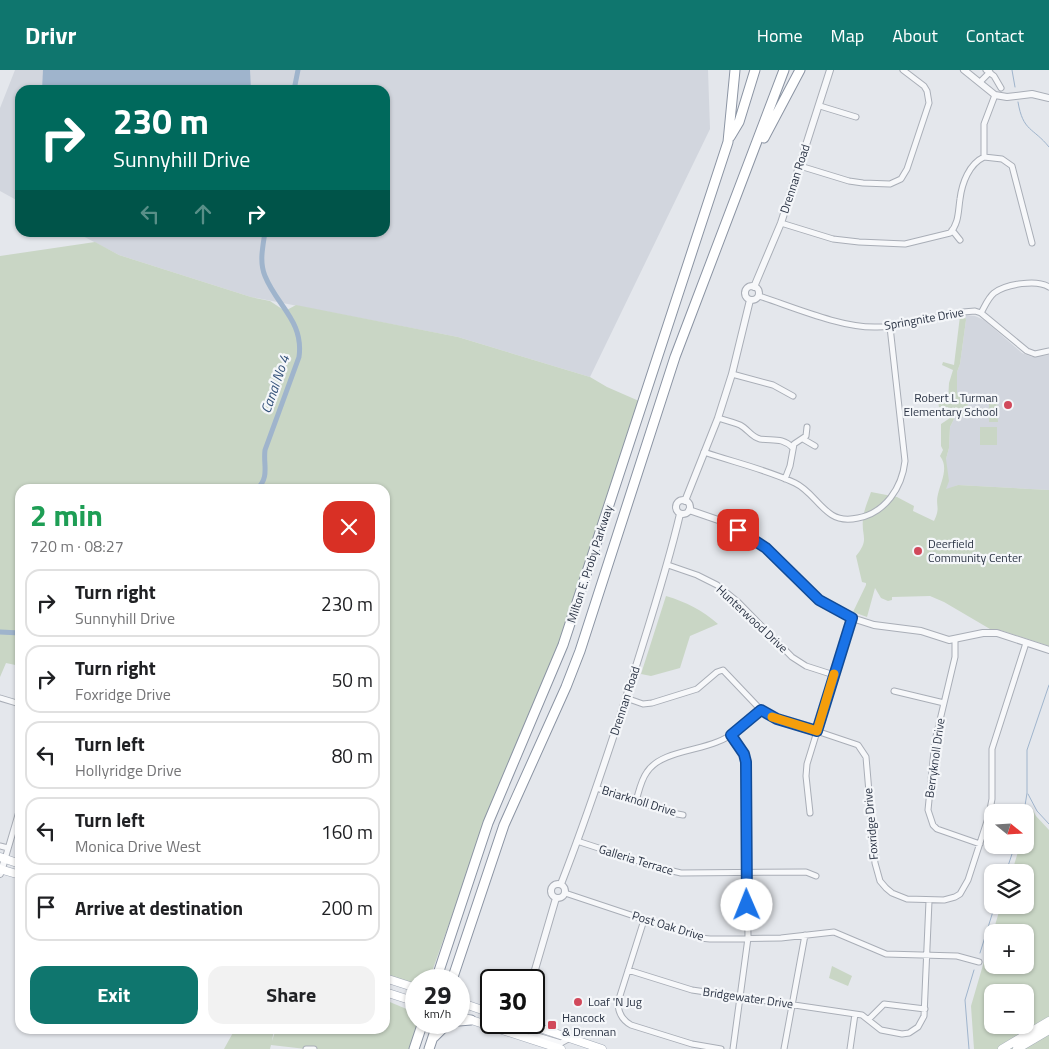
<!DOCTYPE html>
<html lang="en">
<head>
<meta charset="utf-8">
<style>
	:root { --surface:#fff; --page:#f2f2f2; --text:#202124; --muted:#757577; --line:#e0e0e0; --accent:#0f766e }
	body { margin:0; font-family:"Titillium Web",sans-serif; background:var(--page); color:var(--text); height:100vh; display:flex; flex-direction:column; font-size:19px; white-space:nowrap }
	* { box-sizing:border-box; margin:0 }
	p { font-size:16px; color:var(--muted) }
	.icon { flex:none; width:28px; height:28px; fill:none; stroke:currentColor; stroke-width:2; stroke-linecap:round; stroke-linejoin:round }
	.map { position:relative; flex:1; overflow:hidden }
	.sheet { position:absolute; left:15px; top:414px; width:375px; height:550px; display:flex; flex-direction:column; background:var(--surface); border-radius:15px; box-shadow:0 1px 4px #0004 }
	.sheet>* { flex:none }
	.hud { position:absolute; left:15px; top:15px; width:375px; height:152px; border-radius:15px; box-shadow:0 1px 4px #0004; background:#00695c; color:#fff; overflow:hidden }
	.needle { width:32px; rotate:108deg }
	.buttons { position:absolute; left:984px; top:734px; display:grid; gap:10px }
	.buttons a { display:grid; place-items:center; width:50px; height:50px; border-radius:10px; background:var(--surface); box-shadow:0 1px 4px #0004; font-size:25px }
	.speed { position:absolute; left:405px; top:899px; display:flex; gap:10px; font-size:25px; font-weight:700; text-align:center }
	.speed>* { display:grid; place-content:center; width:65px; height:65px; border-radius:50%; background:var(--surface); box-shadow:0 1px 4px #0004; line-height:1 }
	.speed small { font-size:12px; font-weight:400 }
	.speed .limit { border:2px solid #111; border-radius:8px; background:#fff; color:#111 }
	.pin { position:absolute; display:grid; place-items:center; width:42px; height:42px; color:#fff; margin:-21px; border-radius:10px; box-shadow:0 2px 8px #0006 }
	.me { position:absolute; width:55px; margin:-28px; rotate:359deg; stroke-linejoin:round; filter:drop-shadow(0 0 4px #0008) }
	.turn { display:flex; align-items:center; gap:18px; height:105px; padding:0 15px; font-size:22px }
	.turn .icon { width:65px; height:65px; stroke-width:2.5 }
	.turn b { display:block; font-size:35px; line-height:42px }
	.lanes { display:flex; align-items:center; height:48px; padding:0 15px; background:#0003; justify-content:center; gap:25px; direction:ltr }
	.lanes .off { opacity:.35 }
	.round { display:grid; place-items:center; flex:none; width:52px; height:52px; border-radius:15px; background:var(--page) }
	.headline { display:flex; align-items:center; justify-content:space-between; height:85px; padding:0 15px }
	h1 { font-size:30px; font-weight:700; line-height:38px; color:#1e9e55 }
	.cta { display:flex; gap:10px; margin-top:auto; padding:10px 15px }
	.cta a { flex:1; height:58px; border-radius:15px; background:var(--accent); color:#fff; font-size:20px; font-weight:700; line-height:58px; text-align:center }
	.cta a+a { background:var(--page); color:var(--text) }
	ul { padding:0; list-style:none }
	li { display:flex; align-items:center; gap:15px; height:68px; margin:0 10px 8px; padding:0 5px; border:2px solid var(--line); border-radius:15px }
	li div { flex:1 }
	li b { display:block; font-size:19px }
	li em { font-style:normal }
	header { display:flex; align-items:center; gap:30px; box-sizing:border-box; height:70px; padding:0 25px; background:var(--accent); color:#fff }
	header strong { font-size:24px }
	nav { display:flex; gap:28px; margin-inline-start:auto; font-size:18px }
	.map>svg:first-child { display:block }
</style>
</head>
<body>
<header>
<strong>Drivr</strong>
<nav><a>Home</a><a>Map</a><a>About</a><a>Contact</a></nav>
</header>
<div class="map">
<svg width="1049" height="979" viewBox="0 0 1049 979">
	<rect width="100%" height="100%" fill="#e4e7ec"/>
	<!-- built -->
	<path fill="#d2d6de" d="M15 0H708L710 59 590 307 458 267 251 227 119 185 77 163 385 162V20H20V132L0 121V38Z
		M965 245 975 246 984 250 1022 283 1032 287 1049 285V420L958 415 946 420V389L949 378 950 357 955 347 968 346V330L957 323V302L960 294 966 250Z"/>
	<!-- green -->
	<path fill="#c9d6c5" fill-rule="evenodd" d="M95 172 119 185 251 227 270 231 285 241 296 235 458 267 590 307 607 317 639 331 556 583 496 722 429 910H416V914L385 904V419H258L262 414 255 419H20V596L6 593 0 607V186Z
		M965 245 966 250 960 294 957 302V323L968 330V346L955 347 950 357 949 378 946 389 949 411 946 419 958 415 1049 420V576L1000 560 990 559 944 532 930 526 892 527V530L888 531 881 528 875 518 867 547 853 542 866 515V513L862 512 856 486C870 469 861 467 863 449 864 439 868 431 871 422L897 427 914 436 913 441 934 451C941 437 935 436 938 424 941 412 949 397 940 386L943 380 941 376V354L950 348 948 337H939L938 332 948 331 949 313 953 300 942 295 943 292 954 295 960 246Z
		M989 325H997L998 352H989Z
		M980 357H997V375H980Z
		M666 526C686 532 702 540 718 554L690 566 680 598 651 606 641 604Z
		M1032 738 1036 746 1049 760V979H974L971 936 992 864V895H1025V862H993L1001 835H1025V802H1012L1020 775H1025V759ZM992 922H1025V955H992Z
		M832 896 852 906 848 916 829 908Z
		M385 930 409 940 416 947V952L419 953 410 979H306L271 975 270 979H224L235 959H274L272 971 276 959H385Z"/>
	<!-- water -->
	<path fill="#9fb4cc" d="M43 0H250L251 20H42Z"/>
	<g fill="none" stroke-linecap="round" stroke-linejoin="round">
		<!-- stream -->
		<path stroke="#9fb4cc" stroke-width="1" d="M1012 0 1015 17
			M1018 32C1023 62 1033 57 1049 77
			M1028 724 1037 741 1049 754
			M1024 742 1027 723V680L1049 615
			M1006 802 1015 775
			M980 883 995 835
			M969 979 965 930 974 900"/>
		<!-- canal -->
		<path stroke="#9fb4cc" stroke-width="5" d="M294 20 298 0
			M257 419C270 407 263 395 265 380L299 287C304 251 277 236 265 206 259 192 263 176 265 162
			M0 562 20 563"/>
		<defs>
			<path id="minor" d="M986 0 994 6 1001 18
				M980 12 990 2
				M820 36 856 47
				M984 87 1002 89 1012 96 1032 173
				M800 96 849 111 863 113 890 114 901 109 907 99 929 33 927 21 924 16 903 0
				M781 153 833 169 859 172 905 174 950 163C959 153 958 142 960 129 962 113 969 94 984 87V54L995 25
				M952 160 960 170
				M759 226C793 237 841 258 877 257 906 257 935 247 963 242L975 241 981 243 1027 281 1035 284 1049 281
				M981 243C985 236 988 228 994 223 1006 214 1037 209 1049 217
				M732 304 773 315 793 326
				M718 348C725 350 733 352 740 355 748 359 751 367 760 369 773 371 782 367 793 378
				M803 369 815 376
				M704 382C733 392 768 400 795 413 810 420 818 436 832 445 840 450 849 450 858 448 885 443 902 418 905 391L890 257
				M785 409 790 396 794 374 806 366 807 357
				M668 495 697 505 717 515 738 532 792 587 806 596 834 605
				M955 570V587L935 671 928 740 933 755 937 759 980 774
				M894 621 944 633
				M0 628 20 634
				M626 628 643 634 652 633 697 619 717 602 723 600 761 640 769 645 858 675 866 687 875 793 880 811 886 818 892 823 907 829 944 830 955 827 960 824 968 810 989 745 992 729V679L1026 573
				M731 665 744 684 746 693 748 868 733 979
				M596 718 672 743 683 745
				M636 731C639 721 641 710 647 702 660 682 696 681 717 672 734 666 748 652 761 640
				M810 743 806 706 807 694 852 548
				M577 771 660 798 681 803 806 802 816 806
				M0 776 8 778
				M5 789 20 738
				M565 823 700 868 710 869 781 868 834 862 886 884 957 886 979 892
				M644 850 618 932C618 942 622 950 631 955L692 974 721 979
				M628 900 692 920 862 945 881 960 902 964 909 963 918 957 924 946 929 831
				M869 949 884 934 925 939
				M528 967 534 965 561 973 570 968
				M306 979H314
				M784 979 805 865
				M850 979 855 944"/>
			<path id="tertiary" d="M964 0 995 25 1007 27 1032 24 1049 28
				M745 223a7 7 0 1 1 14 0a7 7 0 1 1-14 0Z
				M754 217 781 153 830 0
				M676 437a7 7 0 1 1 14 0a7 7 0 1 1-14 0Z
				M685 431 718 348 732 304 750 230
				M689 440 724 452 757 471 774 485 819 530 852 548 874 555 921 561 949 570 983 563H997L1049 580
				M0 804 5 789
				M551 821a7 7 0 1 1 14 0a7 7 0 1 1-14 0Z
				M561 814C587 747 610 678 632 609 649 554 667 500 680 444
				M532 910 556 828"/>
			<path id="primary" d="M0 787 20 794
				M0 799 20 805
				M385 908 416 918
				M385 922 416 932
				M459 932 491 943
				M459 946 561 979
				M522 952 602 979
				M1002 979 1049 951
				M1017 979 1049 960"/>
			<path id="trunk" d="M459 951 471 950
				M434 967 445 956 452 952
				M414 979 423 952
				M429 979 438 952"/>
			<path id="motorway" d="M730 67 739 52 755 0
				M764 68 800 0
				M436 910 488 753 563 575 728 72 735 0
				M452 910 504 755 566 617 580 581 675 287 784 0"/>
		</defs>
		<!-- minor casing -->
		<use href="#minor" stroke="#a9aeb7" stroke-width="7"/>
		<!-- tertiary casing -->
		<use href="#tertiary" stroke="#a9aeb7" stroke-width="8"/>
		<!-- primary casing -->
		<use href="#primary" stroke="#a3abb8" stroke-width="9"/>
		<!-- trunk casing -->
		<use href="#trunk" stroke="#8b94a3" stroke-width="11"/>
		<!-- motorway casing -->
		<use href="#motorway" stroke="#8b94a3" stroke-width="11"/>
		<!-- minor -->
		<use href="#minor" stroke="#f7f8fa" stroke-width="5"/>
		<!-- tertiary -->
		<use href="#tertiary" stroke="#f7f8fa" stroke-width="6"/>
		<!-- primary -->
		<use href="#primary" stroke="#fff" stroke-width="8"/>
		<!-- trunk -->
		<use href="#trunk" stroke="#fff" stroke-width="9"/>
		<!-- motorway -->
		<use href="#motorway" stroke="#fff" stroke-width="9"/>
	</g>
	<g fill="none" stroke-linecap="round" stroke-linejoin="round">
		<defs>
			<path id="route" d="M738 460 766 478 819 530 852 548 817 661 777 649 761 640 731 665 744 684 746 692 747 835"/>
		</defs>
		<!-- route casing -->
		<use href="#route" stroke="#114b97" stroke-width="12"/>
		<!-- route -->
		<use href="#route" stroke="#1a73e8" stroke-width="9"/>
		<!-- slow -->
		<path stroke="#f59e0b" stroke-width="9" d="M772 647 817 661 834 604"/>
	</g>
	<!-- markers -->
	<g fill="#d1495b" stroke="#f4f6f9" stroke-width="2">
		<circle cx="1008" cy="335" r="5"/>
		<circle cx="918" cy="481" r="5"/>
		<circle cx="578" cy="932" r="5"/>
		<rect x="547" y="950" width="10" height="10" rx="2.5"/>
	</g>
	<g text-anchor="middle" stroke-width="4.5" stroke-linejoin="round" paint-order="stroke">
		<!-- street labels -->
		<g font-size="12" fill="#2b3445" stroke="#f4f6f9">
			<text transform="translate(795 109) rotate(-72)" y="4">Drennan Road</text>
			<text transform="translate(924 249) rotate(-10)" y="4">Springnite Drive</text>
			<text transform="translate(590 494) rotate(-72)" y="4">Milton E. Proby Parkway</text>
			<text transform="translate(752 549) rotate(43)" y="4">Hunterwood Drive</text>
			<text transform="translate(625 631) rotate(-72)" y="4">Drennan Road</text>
			<text transform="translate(935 688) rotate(-82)" y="4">Berryknoll Drive</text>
			<text transform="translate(639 731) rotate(17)" y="4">Briarknoll Drive</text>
			<text transform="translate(871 754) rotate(-95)" y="4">Foxridge Drive</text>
			<text transform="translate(636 790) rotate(17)" y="4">Galleria Terrace</text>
			<text transform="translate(668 856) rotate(17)" y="4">Post Oak Drive</text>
			<text transform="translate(748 928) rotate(8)" y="4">Bridgewater Drive</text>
		</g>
		<!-- poi labels -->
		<g font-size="12" fill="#2b3445" stroke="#f4f6f9" text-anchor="start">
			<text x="998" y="332" text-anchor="end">Robert L Turman<tspan x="998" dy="14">Elementary School</tspan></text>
			<text x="928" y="478">Deerfield<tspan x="928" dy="14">Community Center</tspan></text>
			<text x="588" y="936">Loaf 'N Jug</text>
			<text x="562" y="952">Hancock<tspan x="562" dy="14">&amp; Drennan</tspan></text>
		</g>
		<!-- water labels -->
		<g font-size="14" font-style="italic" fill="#34527a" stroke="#f4f6f9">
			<text transform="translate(275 314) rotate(-71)" y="5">Canal No 4</text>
		</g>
	</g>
</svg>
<div class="buttons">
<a><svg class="needle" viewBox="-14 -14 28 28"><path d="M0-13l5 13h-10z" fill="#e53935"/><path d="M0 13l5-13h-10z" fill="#757577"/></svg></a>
<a><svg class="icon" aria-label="layers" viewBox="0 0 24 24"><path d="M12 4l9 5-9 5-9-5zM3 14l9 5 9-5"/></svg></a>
<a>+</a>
<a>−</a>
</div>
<div class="speed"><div>29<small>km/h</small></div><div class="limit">30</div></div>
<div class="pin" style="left:738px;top:460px;background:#d93025"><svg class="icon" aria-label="arrive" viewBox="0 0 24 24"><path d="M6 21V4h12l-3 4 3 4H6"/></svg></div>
<svg class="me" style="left:747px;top:835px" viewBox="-20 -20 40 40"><circle r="19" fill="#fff"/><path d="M0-13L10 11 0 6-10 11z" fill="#1a73e8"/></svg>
<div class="hud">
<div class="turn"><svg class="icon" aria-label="right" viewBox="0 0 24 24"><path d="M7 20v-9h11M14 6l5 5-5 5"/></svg><div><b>230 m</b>Sunnyhill Drive</div></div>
<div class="lanes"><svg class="icon off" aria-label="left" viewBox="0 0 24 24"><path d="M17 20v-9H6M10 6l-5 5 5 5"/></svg><svg class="icon off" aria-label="ahead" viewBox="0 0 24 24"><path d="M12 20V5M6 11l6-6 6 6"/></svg><svg class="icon" aria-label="right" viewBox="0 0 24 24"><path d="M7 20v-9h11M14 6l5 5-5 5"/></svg></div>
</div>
<section class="sheet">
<div class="headline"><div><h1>2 min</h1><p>720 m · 08:27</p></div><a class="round" style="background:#d93025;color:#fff"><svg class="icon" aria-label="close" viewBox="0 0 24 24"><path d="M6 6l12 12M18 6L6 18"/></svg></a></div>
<ul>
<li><svg class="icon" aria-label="right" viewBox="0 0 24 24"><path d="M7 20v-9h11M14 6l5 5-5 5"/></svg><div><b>Turn right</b><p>Sunnyhill Drive</p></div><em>230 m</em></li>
<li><svg class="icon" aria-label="right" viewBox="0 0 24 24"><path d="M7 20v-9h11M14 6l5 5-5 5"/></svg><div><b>Turn right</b><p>Foxridge Drive</p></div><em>50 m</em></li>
<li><svg class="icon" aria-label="left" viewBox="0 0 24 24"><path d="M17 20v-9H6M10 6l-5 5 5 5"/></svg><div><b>Turn left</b><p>Hollyridge Drive</p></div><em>80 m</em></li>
<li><svg class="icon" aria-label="left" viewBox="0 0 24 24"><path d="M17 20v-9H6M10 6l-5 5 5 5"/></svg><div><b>Turn left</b><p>Monica Drive West</p></div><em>160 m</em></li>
<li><svg class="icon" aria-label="arrive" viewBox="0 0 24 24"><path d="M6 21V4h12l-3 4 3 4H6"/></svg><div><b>Arrive at destination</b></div><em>200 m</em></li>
</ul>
<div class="cta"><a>Exit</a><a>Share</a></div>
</section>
</div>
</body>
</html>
